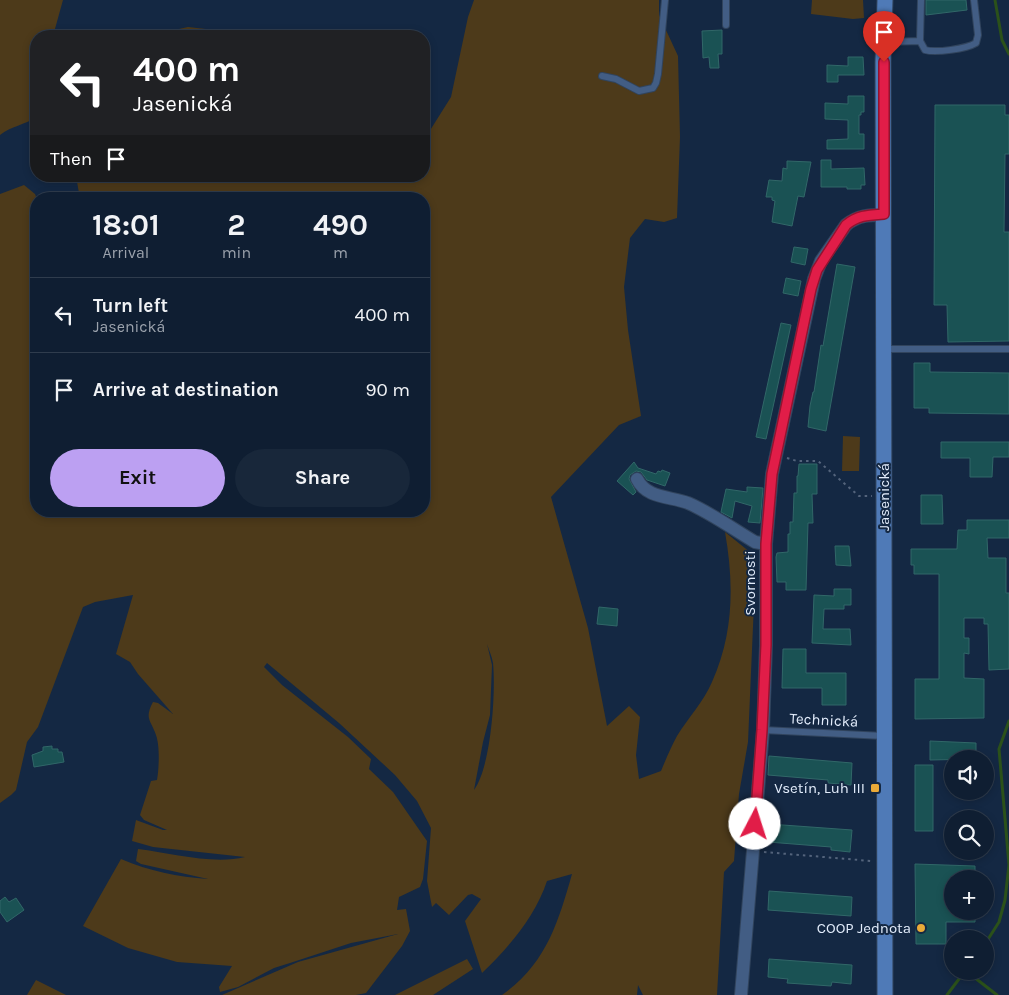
<!DOCTYPE html>
<html lang="en">
<head>
<meta charset="utf-8">
<style>
	:root { --surface:#0f1e32; --page:#18273a; --text:#f1f3f6; --muted:#9ba2ac; --line:#2f3c4d; --accent:#bca0f2 }
	body { margin:0; font-family:Karla,sans-serif; background:var(--page); color:var(--text); height:100vh; display:flex; flex-direction:column; font-size:19px; white-space:nowrap }
	* { box-sizing:border-box; margin:0 }
	p { font-size:16px; color:var(--muted) }
	.icon { flex:none; width:28px; height:28px; fill:none; stroke:currentColor; stroke-width:2; stroke-linecap:round; stroke-linejoin:round }
	.map { position:relative; flex:1; overflow:hidden }
	.side { position:absolute; left:30px; top:192px; width:400px; height:325px; display:flex; flex-direction:column; background:var(--surface); border-radius:20px; box-shadow:0 2px 8px #0003,0 0 0 1px var(--line) }
	.side>* { flex:none }
	.hud { position:absolute; left:30px; top:30px; width:400px; height:152px; border-radius:20px; box-shadow:0 2px 8px #0003,0 0 0 1px var(--line); background:#202124; color:#fff; overflow:hidden }
	.buttons { position:absolute; left:944px; top:750px; display:grid; gap:10px }
	.buttons a { display:grid; place-items:center; width:50px; height:50px; border-radius:50%; background:var(--surface); box-shadow:0 2px 8px #0003,0 0 0 1px var(--line); font-size:25px }
	.pin { position:absolute; display:grid; place-items:center; width:42px; height:42px; color:#fff; margin:-51px -21px; border-radius:50% 50% 50% 0; rotate:-45deg; box-shadow:0 0 5px #0007 }
	.pin .icon { rotate:45deg }
	.me { position:absolute; width:55px; margin:-28px; rotate:5deg; stroke-linejoin:round; filter:drop-shadow(0 0 4px #0008) }
	.turn { display:flex; align-items:center; gap:18px; height:105px; padding:0 20px; font-size:22px }
	.turn .icon { width:65px; height:65px; stroke-width:2.5 }
	.turn b { display:block; font-size:35px; line-height:42px }
	.then { display:flex; align-items:center; height:48px; padding:0 20px; background:#0003; gap:10px; font-size:19px }
	.eta { display:flex; justify-content:space-evenly; align-items:center; height:85px; text-align:center }
	.eta b { font-size:30px; font-weight:700; line-height:35px }
	.action { display:flex; gap:10px; margin-top:auto; padding:10px 20px }
	.action a { flex:1; height:58px; border-radius:30px; background:var(--accent); color:#111; font-size:20px; font-weight:700; line-height:58px; text-align:center }
	.action a+a { background:var(--page); color:var(--text) }
	ul { padding:0; list-style:none }
	li { display:flex; align-items:center; gap:15px; height:75px; padding:0 20px; border-top:1px solid var(--line) }
	li div { flex:1 }
	li b { display:block; font-size:19px }
	li em { font-style:normal }
	.map>svg:first-child { display:block }
</style>
</head>
<body>
<div class="map">
<svg width="1009" height="995" viewBox="0 0 1009 995">
	<rect width="100%" height="100%" fill="#142843"/>
	<!-- green -->
	<path fill="#4d3a1a" fill-rule="evenodd" d="M0 0H63L53 36H36V117C25 125 11 126 0 135Z
		M474 0H659V15L678 56 680 137 677 218 664 222 645 219 630 238 624 287 628 330 641 416 619 425 551 497 588 628 607 726 629 706 640 717 636 755 639 779 661 771C666 759 671 747 677 736 688 718 704 701 712 682 734 633 734 583 725 532L756 557 748 742 739 794 734 861 724 872 717 995H643L638 985 637 995H502C546 964 558 923 572 874L547 881C535 917 509 947 482 973L465 921 481 899 472 894 468 895 449 915 436 903 432 907 427 881 431 828 417 801 395 775 339 723 267 663 264 667 282 685 348 737 371 759 369 769 393 792 427 841 423 879 420 887 399 897 397 910 406 909 410 931 402 946 366 993 356 995H222L298 962 398 934 351 943 290 963 274 968 238 987 220 992 219 987 232 966 177 962 128 948 83 926 121 859C149 871 178 877 208 879L141 864 136 861 138 849C171 853 213 865 245 857L153 847 132 841 136 820 163 830H167L144 820 140 815 151 781 157 780C159 769 160 746 156 735 151 720 144 719 153 702L158 703 173 714 138 674 130 662 116 654 133 595 95 602 83 607 38 727 27 742 16 790 11 795 0 803V194L24 185 35 194 37 199 36 511H424V199H76L79 193 76 176H424V140L451 97 468 17ZM487 644C489 650 492 657 493 663 496 693 491 767 474 790L483 742 490 715 492 665Z
		M812 0H863L864 18 853 19 811 14Z
		M188 27 242 33 303 30 350 35 352 36H129L156 34Z
		M843 436 860 437 859 471H842Z
		M467 959 473 969 433 995H395Z
		M36 980 66 995H27Z"/>
	<g fill="none" stroke-linecap="round" stroke-linejoin="round">
		<!-- stream -->
		<path stroke="#2b511a" stroke-width="3" d="M995 0 1002 40 1009 54
			M985 944 999 922 1005 900 1009 865 999 749 1009 721
			M966 971 997 995
			M947 995 965 971"/>
	</g>
	<!-- building -->
	<path fill="#1a5254" stroke="#316768" d="M926 0H966L967 10 926 15Z
		M722 30V54H718L719 68H710L709 57 703 58 702 31Z
		M848 57H863L864 75H838V82H827V65L848 66Z
		M848 96H864V112H861V115H859V134H864V149H827V140L848 139V120L825 119V103L848 104Z
		M935 105H1005V115H1009V154H1005L1004 232H1009V341L948 342 947 305H934Z
		M821 160H831V169L864 168 865 185H861V189H847V187H821Z
		M787 161 811 162 804 197 798 196 792 226 772 222 775 201 772 200V197H766L769 180 782 181 783 168 787 169Z
		M794 247 808 249 805 265 791 262Z
		M837 264 855 267 826 431 808 427 810 406 813 392H814L821 345 823 346Z
		M786 278 801 281 798 296 783 293Z
		M781 323 791 325 766 439 756 437Z
		M914 363H930V372L1009 373V414L929 413V408H914Z
		M941 442H1009V457H993L992 477H970V458H941Z
		M634 462 638 468 656 474 658 471 661 472 662 470 670 473 665 486 647 480 641 472 636 471 630 475 629 479 636 492 633 495 617 481Z
		M799 464H817V494H812L813 523H808L806 590H786V582H777L776 557 777 553 788 552V534H790V522H793L794 493H797V476H798Z
		M747 487 763 488 760 523 748 522 752 506 735 501 732 518 721 512 726 489 747 492Z
		M921 495H942L943 524H921Z
		M967 520H1009V538H987L988 558H1006V593H1009V669L989 670 988 624H984V618H964V638H969V654L964 653V678L984 679V718L915 719V679H939V574H914V565H911V549H957L958 530H967Z
		M835 546H849L851 566 836 565Z
		M834 589H851V605H844V609H824L823 629H850L851 645 812 643 814 595 834 596Z
		M599 607 618 609 617 626 597 624Z
		M783 649H806V673H846V705H822V688H782Z
		M930 741 976 743V759L930 760Z
		M52 746V749H58V752H62L64 762 34 767 32 755 43 751V747Z
		M769 756 852 763 851 785 828 783V780L768 775Z
		M915 765H933V831H915Z
		M769 824 852 830 850 852 831 850V847L768 842Z
		M915 864 975 866V879H952V911H975V922H946V944H916Z
		M769 891 852 897 851 916 768 910Z
		M5 897 9 902 16 898 24 910 7 922 0 912V901Z
		M769 959 852 965 851 984 832 982 831 986 787 983 788 979 768 977Z"/>
	<g fill="none" stroke-linecap="round" stroke-linejoin="round">
		<defs>
			<path id="lane" d="M921 0 920 41 925 50C936 53 966 49 976 43L978 35 974 0
				M726 25V0
				M885 42 920 41
				M602 76 616 79 639 91 653 88 656 83 658 74 665 0
				M884 349H1009
				M763 730 884 736"/>
			<path id="street" d="M637 479C647 499 670 496 688 503 711 513 733 529 755 542L766 544
				M741 995 763 730 766 645V544L772 474 814 279 821 261 846 225C858 215 869 215 884 215"/>
			<path id="secondary" d="M885 995 883 62 885 0"/>
		</defs>
		<!-- lane casing -->
		<use href="#lane" stroke="#31445d" stroke-width="8"/>
		<!-- street casing -->
		<use href="#street" stroke="#31445d" stroke-width="14"/>
		<!-- secondary casing -->
		<use href="#secondary" stroke="#31445d" stroke-width="17"/>
		<!-- path -->
		<path stroke="#54647c" stroke-width="2" stroke-dasharray="2.5 4" stroke-linecap="butt" d="M787 458 797 461H818L859 496H872
			M764 852 871 861"/>
		<!-- lane -->
		<use href="#lane" stroke="#425d84" stroke-width="6"/>
		<!-- street -->
		<use href="#street" stroke="#425d84" stroke-width="12"/>
		<!-- secondary -->
		<use href="#secondary" stroke="#4f7ab7" stroke-width="15"/>
	</g>
	<g fill="none" stroke-linecap="round" stroke-linejoin="round">
		<defs>
			<path id="route" d="M755 824 762 730 766 645V544L772 474 811 289 817 270 846 225C858 215 869 215 884 214V62"/>
		</defs>
		<!-- route casing -->
		<use href="#route" stroke="#92132f" stroke-width="12"/>
		<!-- route -->
		<use href="#route" stroke="#e11d48" stroke-width="9"/>
	</g>
	<!-- markers -->
	<g fill="#eaaa38" stroke="#142843" stroke-width="2">
		<rect x="870" y="783" width="10" height="10" rx="2.5"/>
		<circle cx="921" cy="928" r="5"/>
	</g>
	<g text-anchor="middle" stroke-width="4" stroke-linejoin="round" paint-order="stroke">
		<!-- street labels -->
		<g font-size="15" fill="#e3edfc" stroke="#142843">
			<text transform="translate(884 497) rotate(-90)" y="5">Jasenická</text>
			<text transform="translate(750 583) rotate(-90)" y="5">Svornosti</text>
			<text transform="translate(824 720) rotate(3)" y="5">Technická</text>
		</g>
		<!-- poi labels -->
		<g font-size="15" fill="#e3edfc" stroke="#142843" text-anchor="end">
			<text x="865" y="793">Vsetín, Luh III</text>
			<text x="911" y="933">COOP Jednota</text>
		</g>
	</g>
</svg>
<div class="buttons">
<a><svg class="icon" aria-label="sound" viewBox="0 0 24 24"><path d="M4 9h4l5-4v14l-5-4H4zM17 9q2 3 0 6"/></svg></a>
<a><svg class="icon" aria-label="search" viewBox="0 0 24 24"><circle cx="10" cy="10" r="6"/><path d="M15 15l6 6"/></svg></a>
<a>+</a>
<a>−</a>
</div>
<div class="pin" style="left:884px;top:62px;background:#d93025"><svg class="icon" aria-label="arrive" viewBox="0 0 24 24"><path d="M6 21V4h12l-3 4 3 4H6"/></svg></div>
<svg class="me" style="left:755px;top:824px" viewBox="-20 -20 40 40"><circle r="19" fill="#fff"/><path d="M0-13L10 11 0 6-10 11z" fill="#e11d48"/></svg>
<div class="hud">
<div class="turn"><svg class="icon" aria-label="left" viewBox="0 0 24 24"><path d="M17 20v-9H6M10 6l-5 5 5 5"/></svg><div><b>400 m</b>Jasenická</div></div>
<div class="then">Then<svg class="icon" aria-label="arrive" viewBox="0 0 24 24"><path d="M6 21V4h12l-3 4 3 4H6"/></svg></div>
</div>
<section class="side">
<div class="eta">
<div><b>18:01</b><p>Arrival</p></div>
<div><b>2</b><p>min</p></div>
<div><b>490</b><p>m</p></div>
</div>
<ul>
<li><svg class="icon" aria-label="left" viewBox="0 0 24 24"><path d="M17 20v-9H6M10 6l-5 5 5 5"/></svg><div><b>Turn left</b><p>Jasenická</p></div><em>400 m</em></li>
<li><svg class="icon" aria-label="arrive" viewBox="0 0 24 24"><path d="M6 21V4h12l-3 4 3 4H6"/></svg><div><b>Arrive at destination</b></div><em>90 m</em></li>
</ul>
<div class="action"><a>Exit</a><a>Share</a></div>
</section>
</div>
</body>
</html>
